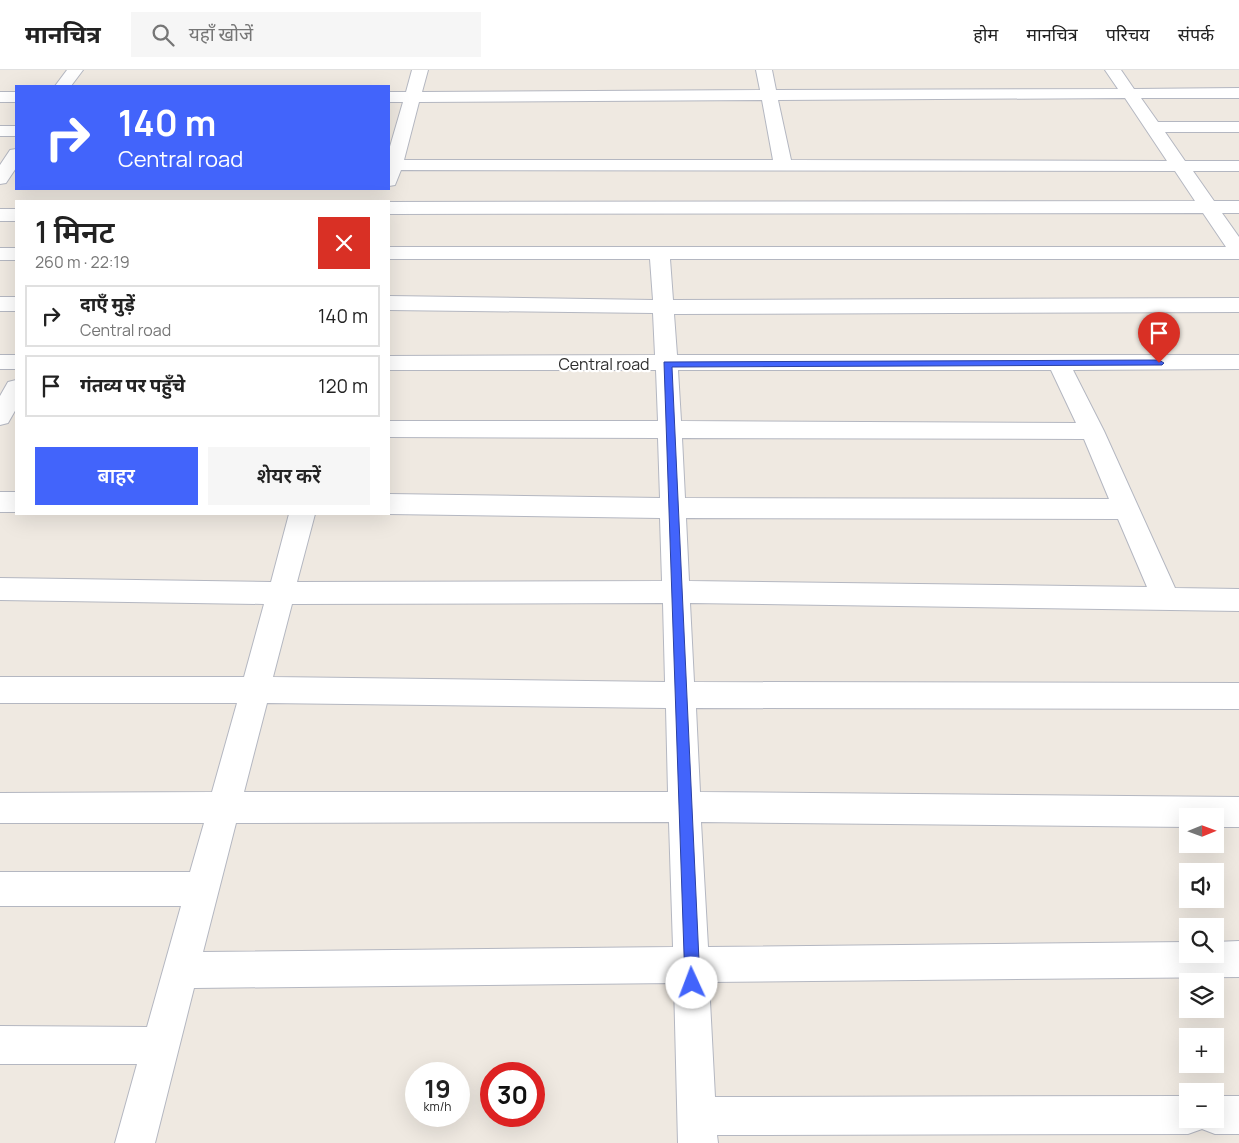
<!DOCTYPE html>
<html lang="hi">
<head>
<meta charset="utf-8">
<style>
	:root { --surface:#fff; --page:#f6f6f6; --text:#222; --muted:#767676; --line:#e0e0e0; --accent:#4264fb }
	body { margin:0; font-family:Manrope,"Noto Sans Devanagari",sans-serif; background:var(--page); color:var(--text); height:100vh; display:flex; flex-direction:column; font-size:19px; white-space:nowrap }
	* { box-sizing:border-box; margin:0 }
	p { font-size:16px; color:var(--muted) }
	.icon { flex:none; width:28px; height:28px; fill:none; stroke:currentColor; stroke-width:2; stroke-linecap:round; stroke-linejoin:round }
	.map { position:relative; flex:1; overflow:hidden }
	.drawer { position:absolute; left:15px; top:130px; width:375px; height:315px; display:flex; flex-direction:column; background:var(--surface); border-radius:0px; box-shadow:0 5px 20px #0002 }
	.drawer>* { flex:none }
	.banner { position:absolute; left:15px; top:15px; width:375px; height:105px; border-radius:0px; box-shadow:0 5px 20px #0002; background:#4264fb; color:#fff; overflow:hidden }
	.needle { width:32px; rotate:89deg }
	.controls { position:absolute; left:1179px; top:738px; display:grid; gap:10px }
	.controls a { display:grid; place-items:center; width:45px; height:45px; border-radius:0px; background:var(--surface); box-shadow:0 5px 20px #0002; font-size:25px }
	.speed { position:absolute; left:405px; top:992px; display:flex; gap:10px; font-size:25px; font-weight:700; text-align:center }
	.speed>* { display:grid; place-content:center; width:65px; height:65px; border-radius:50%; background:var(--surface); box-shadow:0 5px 20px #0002; line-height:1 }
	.speed small { font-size:12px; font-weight:400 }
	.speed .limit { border:8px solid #d22; background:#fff; color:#111 }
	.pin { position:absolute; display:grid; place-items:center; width:42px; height:42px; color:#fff; margin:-51px -21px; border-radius:50% 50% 50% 0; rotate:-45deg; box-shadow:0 0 5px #0007 }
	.pin .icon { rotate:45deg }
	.me { position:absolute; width:55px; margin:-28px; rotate:358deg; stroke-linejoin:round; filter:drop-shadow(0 0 4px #0008) }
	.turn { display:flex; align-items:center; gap:18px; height:105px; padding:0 20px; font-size:22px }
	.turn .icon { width:65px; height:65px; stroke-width:2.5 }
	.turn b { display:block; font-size:35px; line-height:42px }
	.round { display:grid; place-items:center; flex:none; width:52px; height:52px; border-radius:0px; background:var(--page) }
	.summary { display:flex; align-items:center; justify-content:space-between; height:85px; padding:0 20px }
	h1 { font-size:30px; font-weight:600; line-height:38px }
	.primary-button { display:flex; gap:10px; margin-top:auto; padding:10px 20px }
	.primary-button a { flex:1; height:58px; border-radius:0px; background:var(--accent); color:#fff; font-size:20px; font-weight:600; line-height:58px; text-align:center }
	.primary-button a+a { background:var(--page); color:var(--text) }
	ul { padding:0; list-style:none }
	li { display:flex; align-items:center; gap:15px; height:62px; margin:0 10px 8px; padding:0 10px; border:2px solid var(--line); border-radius:0px }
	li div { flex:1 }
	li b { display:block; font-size:19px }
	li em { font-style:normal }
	header { display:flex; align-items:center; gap:30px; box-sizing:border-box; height:70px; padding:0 25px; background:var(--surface); border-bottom:1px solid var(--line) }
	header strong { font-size:24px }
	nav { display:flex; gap:28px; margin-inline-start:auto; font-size:18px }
	.search { width:350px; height:45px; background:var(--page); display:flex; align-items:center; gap:12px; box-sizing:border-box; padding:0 18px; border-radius:0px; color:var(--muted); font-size:19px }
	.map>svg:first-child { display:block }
</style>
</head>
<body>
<header>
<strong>मानचित्र</strong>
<div class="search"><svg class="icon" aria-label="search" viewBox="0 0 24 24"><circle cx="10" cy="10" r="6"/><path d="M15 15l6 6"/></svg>यहाँ खोजें</div>
<nav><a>होम</a><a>मानचित्र</a><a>परिचय</a><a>संपर्क</a></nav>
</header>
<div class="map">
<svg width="1239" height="1073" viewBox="0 0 1239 1073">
	<rect width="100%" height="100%" fill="#efe9e1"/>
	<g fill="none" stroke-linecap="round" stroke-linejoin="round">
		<defs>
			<path id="street" d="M67 0H83L71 16H55Z
				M412 0H428L422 22 760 20 756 0H772L776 20 1118 19 1105 0H1121L1134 19 1239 18V28H1141L1158 52H1239V62H1165L1185 91H1239V101H1193L1214 131H1239V143H1222L1239 167V189H670L673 230 1239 228V242L674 244 677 285H1239V299L1073 300 1104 361 1175 518 1239 519V541L690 533 694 612 1239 613V639L696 638 700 722 1239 727V757H1215V746H1188V757L701 752 708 877 1188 872V884H1215V872L1239 871V907L709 912 715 1027 1188 1026V1049H1215V1026H1239V1064H1215L1202 1059 1188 1064 717 1065 718 1073H678L674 913 194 918 155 1073H115L137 994H0V956L147 957 181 836H0V802H190L204 753H0V723L212 722 237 633H0V607H244L264 534 0 530V508L271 512 289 444H315L297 512 662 511 660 448 389 444V424L660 428 658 368 389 367V351H658L656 300H389V286L655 285 653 243 389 240V226L653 230 650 189H389V177H1226L1203 143 389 144V132L1195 131 1175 101 401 100 395 115 389 116V80L403 32H389V22H406ZM1125 28 1167 91 791 90 778 30ZM762 30 773 90H404L419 32ZM678 300H1051L1076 353 681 351ZM682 368 1084 369 1109 429 685 428ZM686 448 1118 449 1147 517 689 511ZM663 533 665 612 273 607 292 534ZM267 633 666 638 668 722H244ZM669 752 673 877 203 882 236 753Z
				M0 22H16V32H0Z
				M0 56H16V66H0Z
				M16 79V98L6 113 0 114V95L10 80Z
				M0 139H16V151H0Z
				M0 178H16V190H0Z
				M0 227H16V241H0Z
				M0 285H16V299H0Z
				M16 310V339L8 353 0 355V326L8 312Z
				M0 422H16V442H0Z"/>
		</defs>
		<!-- street casing -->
		<use href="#street" stroke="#b4b7c1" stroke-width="2"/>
		<!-- street -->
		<use href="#street" fill="#fff" fill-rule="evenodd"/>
	</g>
	<!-- route -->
	<path fill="#4264fb" stroke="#2b41a3" d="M1159 290 1164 293 1162 295 672 297 700 913 698 919 692 921 687 919 685 913 664 292Z"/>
	<g text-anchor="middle" stroke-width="4.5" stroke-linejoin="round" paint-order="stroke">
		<!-- street labels -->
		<g font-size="16" fill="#2e2e2e" stroke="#fff">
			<text x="604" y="300">Central road</text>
		</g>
	</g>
</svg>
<div class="controls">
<a><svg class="needle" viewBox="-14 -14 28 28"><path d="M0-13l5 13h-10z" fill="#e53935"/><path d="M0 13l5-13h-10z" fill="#767676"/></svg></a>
<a><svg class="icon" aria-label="sound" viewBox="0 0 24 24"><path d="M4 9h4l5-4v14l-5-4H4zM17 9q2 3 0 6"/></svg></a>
<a><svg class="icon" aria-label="search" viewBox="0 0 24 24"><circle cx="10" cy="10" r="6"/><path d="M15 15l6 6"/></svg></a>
<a><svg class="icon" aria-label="layers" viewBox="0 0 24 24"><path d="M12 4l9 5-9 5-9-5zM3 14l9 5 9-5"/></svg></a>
<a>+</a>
<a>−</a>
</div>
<div class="speed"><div>19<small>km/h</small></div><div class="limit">30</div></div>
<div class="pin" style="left:1159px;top:293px;background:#d93025"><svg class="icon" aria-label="arrive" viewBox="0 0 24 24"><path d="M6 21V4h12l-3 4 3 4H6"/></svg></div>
<svg class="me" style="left:692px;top:913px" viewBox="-20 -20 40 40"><circle r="19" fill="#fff"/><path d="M0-13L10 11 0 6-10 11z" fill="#4264fb"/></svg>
<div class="banner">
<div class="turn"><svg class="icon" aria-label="right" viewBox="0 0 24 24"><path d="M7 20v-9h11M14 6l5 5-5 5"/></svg><div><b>140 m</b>Central road</div></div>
</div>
<section class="drawer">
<div class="summary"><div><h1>1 मिनट</h1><p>260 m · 22:19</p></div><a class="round" style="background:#d93025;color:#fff"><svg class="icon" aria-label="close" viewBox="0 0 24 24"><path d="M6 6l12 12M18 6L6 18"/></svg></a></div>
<ul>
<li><svg class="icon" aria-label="right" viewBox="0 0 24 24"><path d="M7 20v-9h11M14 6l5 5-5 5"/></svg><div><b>दाएँ मुड़ें</b><p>Central road</p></div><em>140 m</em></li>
<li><svg class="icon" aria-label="arrive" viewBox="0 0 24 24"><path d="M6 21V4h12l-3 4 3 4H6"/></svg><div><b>गंतव्य पर पहुँचे</b></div><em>120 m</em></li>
</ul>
<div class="primary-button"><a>बाहर</a><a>शेयर करें</a></div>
</section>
</div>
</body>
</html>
